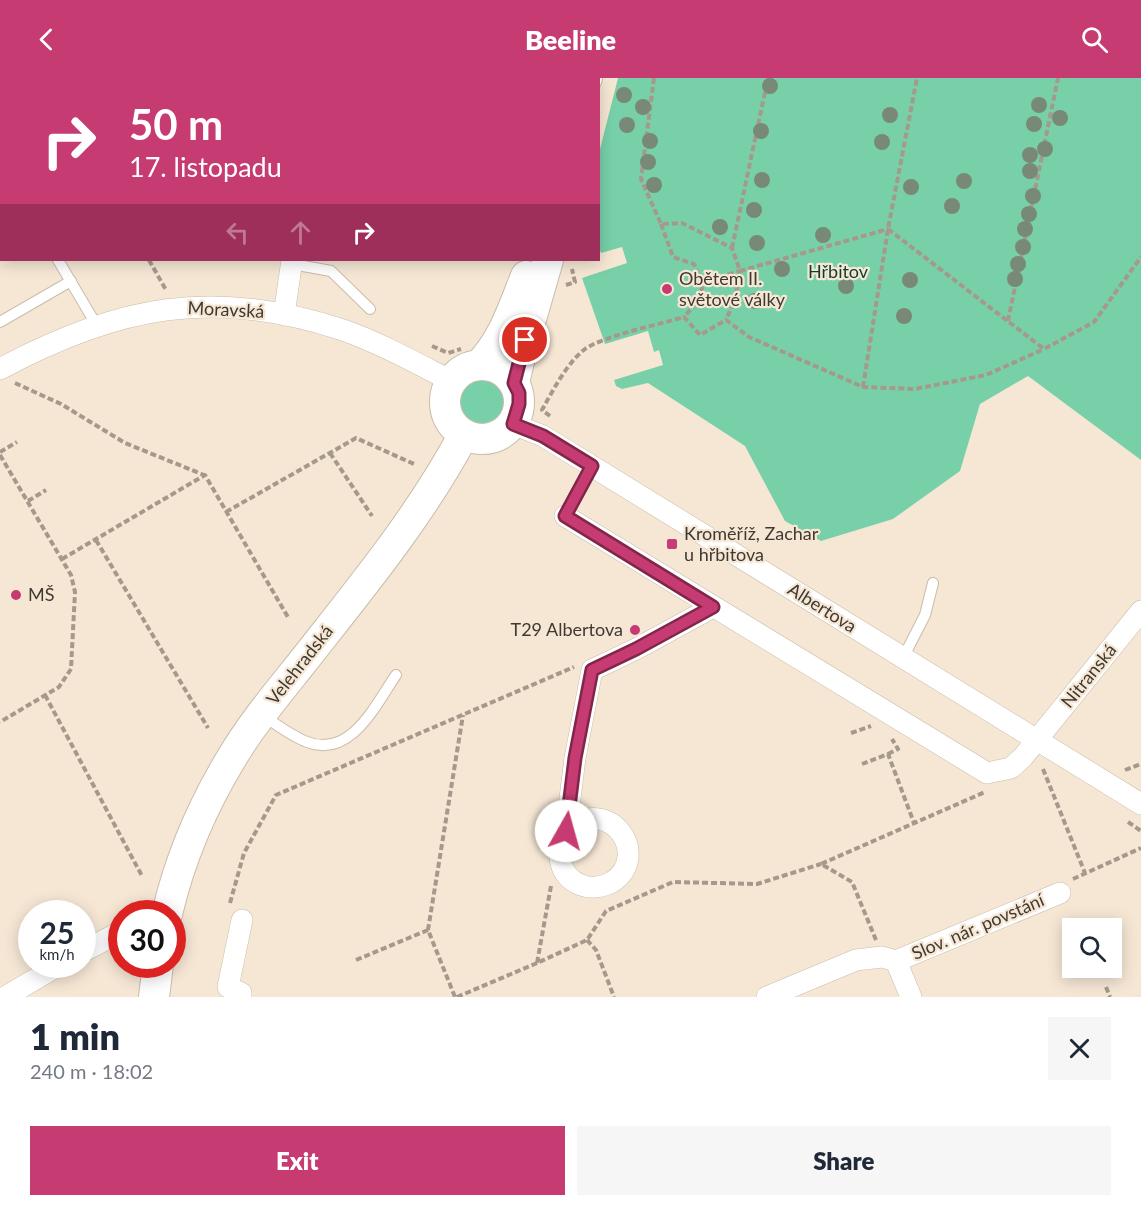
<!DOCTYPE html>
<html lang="en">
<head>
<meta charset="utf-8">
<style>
	:root { --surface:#fff; --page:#f6f6f7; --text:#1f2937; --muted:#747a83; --accent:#c63b71 }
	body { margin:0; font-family:Lato,sans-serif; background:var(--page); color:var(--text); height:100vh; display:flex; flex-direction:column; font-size:22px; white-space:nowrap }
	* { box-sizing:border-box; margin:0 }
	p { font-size:20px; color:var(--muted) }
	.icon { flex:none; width:33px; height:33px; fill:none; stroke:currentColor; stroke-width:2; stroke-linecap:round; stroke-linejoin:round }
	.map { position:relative; height:919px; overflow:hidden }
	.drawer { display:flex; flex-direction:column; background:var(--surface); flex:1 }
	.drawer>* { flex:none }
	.hud { position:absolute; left:0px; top:0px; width:600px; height:183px; box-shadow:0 3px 15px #0003; background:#c63b71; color:#fff; overflow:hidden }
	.buttons { position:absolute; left:1062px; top:840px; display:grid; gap:12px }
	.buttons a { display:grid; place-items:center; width:60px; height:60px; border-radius:0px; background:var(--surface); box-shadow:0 3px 15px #0003; font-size:30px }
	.speed { position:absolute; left:18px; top:822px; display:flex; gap:12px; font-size:30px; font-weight:700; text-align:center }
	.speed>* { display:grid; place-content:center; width:78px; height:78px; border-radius:50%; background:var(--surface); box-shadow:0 3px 15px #0003; line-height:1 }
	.speed small { font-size:15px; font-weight:400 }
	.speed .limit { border:9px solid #d22; background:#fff; color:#111 }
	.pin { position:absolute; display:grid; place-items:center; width:51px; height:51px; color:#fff; margin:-26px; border:3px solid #fff; border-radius:50%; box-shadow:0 2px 6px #0007 }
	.me { position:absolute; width:66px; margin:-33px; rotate:7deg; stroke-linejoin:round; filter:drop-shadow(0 0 4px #0008) }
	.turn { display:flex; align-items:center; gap:21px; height:126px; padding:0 30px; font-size:27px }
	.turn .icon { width:78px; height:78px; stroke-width:2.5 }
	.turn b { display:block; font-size:42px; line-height:51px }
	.lanes { display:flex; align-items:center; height:57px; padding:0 30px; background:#0003; justify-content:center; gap:30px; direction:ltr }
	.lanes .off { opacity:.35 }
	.round { display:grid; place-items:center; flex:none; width:63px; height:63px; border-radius:0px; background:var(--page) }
	.overview { display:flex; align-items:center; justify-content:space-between; height:102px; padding:0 30px }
	h1 { font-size:36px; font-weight:800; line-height:45px }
	.primary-button { display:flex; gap:12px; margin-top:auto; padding:12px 30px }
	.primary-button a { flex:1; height:69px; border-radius:0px; background:var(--accent); color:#fff; font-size:24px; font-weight:800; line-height:69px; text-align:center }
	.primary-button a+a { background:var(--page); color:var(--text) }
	header { display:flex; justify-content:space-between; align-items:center; height:78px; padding:0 30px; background:var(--accent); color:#fff; font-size:27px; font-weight:800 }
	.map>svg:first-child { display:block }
</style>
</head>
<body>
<header><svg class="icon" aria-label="back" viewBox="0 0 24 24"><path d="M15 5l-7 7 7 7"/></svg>Beeline<svg class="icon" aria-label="search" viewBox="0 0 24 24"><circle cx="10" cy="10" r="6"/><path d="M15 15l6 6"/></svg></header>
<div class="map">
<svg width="1141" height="919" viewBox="0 0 1141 919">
	<rect width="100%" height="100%" fill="#f6e7d5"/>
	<!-- green -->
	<path fill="#78d0a9" d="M618 0H1141V382L1028 298 980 326 960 393 893 441 821 463 785 443 745 368 648 305 622 311 616 308 614 302 663 287 659 272 654 274 648 253 605 266 582 200 627 185 622 169 601 175 598 168 599 75Z
		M455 324a27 27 0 1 1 54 0a27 27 0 1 1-54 0Z"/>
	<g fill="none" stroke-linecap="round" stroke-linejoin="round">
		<defs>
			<path id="lane" d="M58 182 97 248
				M292 186 331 193 370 231
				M0 244 71 203
				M565 438 592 389
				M903 580 925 537 933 505
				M262 637C276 646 291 658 307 664 351 681 376 626 396 597"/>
			<path id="street" d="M144 0 146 2
				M284 237 292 182
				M0 291C117 228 214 209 343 252 380 265 416 285 451 303
				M513 346 543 358 1141 726
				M565 438 987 695 1011 690 1023 679 1141 533
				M566 753C608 714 653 777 612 804 603 809 591 811 581 807 558 798 555 773 566 753L575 680 592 592 636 571 713 529
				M82 874 122 853
				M896 883 911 919
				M5 919 61 886
				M241 919V915L228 909 242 842
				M767 919 856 882 882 879 896 883 1060 815"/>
			<path id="secondary" d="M586 2 587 0
				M445 324a37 37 0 1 1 74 0a37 37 0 1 1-74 0Z
				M479 287C503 263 513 230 526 198
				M514 305 520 279 548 182
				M167 836C180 780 202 729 231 681 251 647 277 616 301 586 359 512 420 439 464 356
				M154 919 158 886"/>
		</defs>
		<!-- lane casing -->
		<use href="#lane" stroke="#cabcaa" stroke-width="12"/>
		<!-- street casing -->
		<use href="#street" stroke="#cabcaa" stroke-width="22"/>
		<!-- secondary casing -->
		<use href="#secondary" stroke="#cabcaa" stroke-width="32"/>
		<!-- path -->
		<path stroke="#a4998b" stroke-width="4" stroke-dasharray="6 3" stroke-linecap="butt" d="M654 0 641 101 661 146 682 145 732 170 740 193 888 151
			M661 146 673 179 694 186C707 215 704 216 684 239
			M888 151 1044 271 1094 244 1141 179
			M732 170 768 0
			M149 182 166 212
			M702 204 740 193 735 221 726 242
			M566 207 575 204 572 191
			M1008 243 1058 0
			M432 268 448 275 461 271
			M15 305 61 326 125 365 204 397
			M863 309 888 151 917 0
			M550 338 542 332C553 312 567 285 585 271 603 258 661 246 684 239L700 257 726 242 749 259 863 309 915 311 986 297 1044 271
			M0 374 17 364
			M330 375 372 438
			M0 377 71 497 75 514 71 591 59 609 0 644
			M28 423 46 412
			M226 434 356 360 414 386
			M96 462 208 650
			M62 481 205 397 289 541
			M45 617 142 798
			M851 655 871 648
			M888 676 898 671 892 661
			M862 686 888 676 914 745
			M1043 691 1085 795
			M1125 692 1141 686
			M1128 744 1141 753
			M1073 801 1141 770
			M551 808 537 885 587 862 606 833 673 804 757 806 821 786
			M230 825 244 775 276 717 574 589
			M428 852 463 637
			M587 862 596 872 614 919
			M876 862 852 804 821 786 985 714
			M356 882 428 852 455 919
			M1106 909 1110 919
			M457 919 537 885"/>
		<!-- lane -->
		<use href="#lane" stroke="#fff" stroke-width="10"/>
		<!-- street -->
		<use href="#street" stroke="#fff" stroke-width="21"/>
		<!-- secondary -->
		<use href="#secondary" stroke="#fff" stroke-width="30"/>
	</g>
	<!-- trees -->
	<g fill="#788978">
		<circle cx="770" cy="8" r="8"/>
		<circle cx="624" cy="17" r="8"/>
		<circle cx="1039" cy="27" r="8"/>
		<circle cx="643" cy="29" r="8"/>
		<circle cx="890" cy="37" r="8"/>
		<circle cx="1060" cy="40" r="8"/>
		<circle cx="1034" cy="46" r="8"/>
		<circle cx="627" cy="47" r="8"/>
		<circle cx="761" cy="53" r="8"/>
		<circle cx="650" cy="63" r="8"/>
		<circle cx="882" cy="64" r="8"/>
		<circle cx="1045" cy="71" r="8"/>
		<circle cx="1030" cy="77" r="8"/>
		<circle cx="648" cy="84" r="8"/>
		<circle cx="1030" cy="93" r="8"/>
		<circle cx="762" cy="102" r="8"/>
		<circle cx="964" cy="103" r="8"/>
		<circle cx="654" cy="107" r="8"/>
		<circle cx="911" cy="109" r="8"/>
		<circle cx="1033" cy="118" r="8"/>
		<circle cx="952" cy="128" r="8"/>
		<circle cx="754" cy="132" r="8"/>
		<circle cx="1029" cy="136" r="8"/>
		<circle cx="720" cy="149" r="8"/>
		<circle cx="1025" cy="151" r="8"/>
		<circle cx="823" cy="157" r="8"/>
		<circle cx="757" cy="165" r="8"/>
		<circle cx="1023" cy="169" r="8"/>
		<circle cx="1018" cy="186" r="8"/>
		<circle cx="782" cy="191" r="8"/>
		<circle cx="1015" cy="201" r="8"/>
		<circle cx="910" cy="202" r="8"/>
		<circle cx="846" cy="208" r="8"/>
		<circle cx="755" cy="223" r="8"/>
		<circle cx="904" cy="238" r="8"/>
	</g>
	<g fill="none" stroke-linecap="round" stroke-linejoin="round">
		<defs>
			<path id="route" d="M525 262 514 305 519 315V326L513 346 543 358 592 388 565 438 713 529 636 571 592 592 575 680 566 753"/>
		</defs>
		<!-- route casing -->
		<use href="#route" stroke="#812649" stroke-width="15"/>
		<!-- route -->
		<use href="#route" stroke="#c63b71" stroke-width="10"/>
	</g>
	<!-- markers -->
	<g fill="#c63b71" stroke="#f6e7d5" stroke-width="2">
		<circle cx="667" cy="211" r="6"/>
		<rect x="666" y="460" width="12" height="12" rx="3"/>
		<circle cx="16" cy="517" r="6"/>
		<circle cx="635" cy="552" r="6"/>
	</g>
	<g text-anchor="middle" stroke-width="4.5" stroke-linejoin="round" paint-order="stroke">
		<!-- park labels -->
		<g font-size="18" fill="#103c2b" stroke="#f6e7d5">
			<text x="838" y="200">Hřbitov</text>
		</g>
		<!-- poi labels -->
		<g font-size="18" fill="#3f3931" stroke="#f6e7d5" text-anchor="start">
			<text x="679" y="207">Obětem II.<tspan x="679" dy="21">světové války</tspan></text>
			<text x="684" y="462">Kroměříž, Zachar<tspan x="684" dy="21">u hřbitova</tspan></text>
			<text x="28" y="523">MŠ</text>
			<text x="623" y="558" text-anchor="end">T29 Albertova</text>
		</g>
		<!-- street labels -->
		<g font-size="18" fill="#3f3931" stroke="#f6e7d5">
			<text transform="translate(226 232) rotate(3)" y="6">Moravská</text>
			<text transform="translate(822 530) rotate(32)" y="6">Albertova</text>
			<text transform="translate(300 587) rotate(-52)" y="6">Velehradská</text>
			<text transform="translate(1089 598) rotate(-51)" y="6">Nitranská</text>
			<text transform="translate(978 849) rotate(-23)" y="6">Slov. nár. povstání</text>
		</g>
	</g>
</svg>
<div class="buttons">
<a><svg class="icon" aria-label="search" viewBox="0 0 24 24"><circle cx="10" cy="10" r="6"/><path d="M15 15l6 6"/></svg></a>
</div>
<div class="speed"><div>25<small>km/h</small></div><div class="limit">30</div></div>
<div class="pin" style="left:525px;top:262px;background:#d93025"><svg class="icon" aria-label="arrive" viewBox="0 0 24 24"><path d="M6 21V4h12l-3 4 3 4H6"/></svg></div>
<svg class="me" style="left:566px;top:753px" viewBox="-20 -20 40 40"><circle r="19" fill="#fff"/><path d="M0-13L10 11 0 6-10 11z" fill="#c63b71"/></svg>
<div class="hud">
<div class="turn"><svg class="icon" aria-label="right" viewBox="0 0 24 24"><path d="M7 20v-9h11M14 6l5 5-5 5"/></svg><div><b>50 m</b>17. listopadu</div></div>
<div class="lanes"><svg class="icon off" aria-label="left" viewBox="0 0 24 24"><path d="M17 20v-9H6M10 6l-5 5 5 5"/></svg><svg class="icon off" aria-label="ahead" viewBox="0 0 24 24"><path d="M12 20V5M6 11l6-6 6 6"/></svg><svg class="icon" aria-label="right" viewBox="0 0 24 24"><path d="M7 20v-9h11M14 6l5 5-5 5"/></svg></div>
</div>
</div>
<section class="drawer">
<div class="overview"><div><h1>1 min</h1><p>240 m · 18:02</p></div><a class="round"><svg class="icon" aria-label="close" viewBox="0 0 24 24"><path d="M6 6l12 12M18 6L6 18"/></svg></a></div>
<div class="primary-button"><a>Exit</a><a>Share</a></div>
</section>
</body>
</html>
